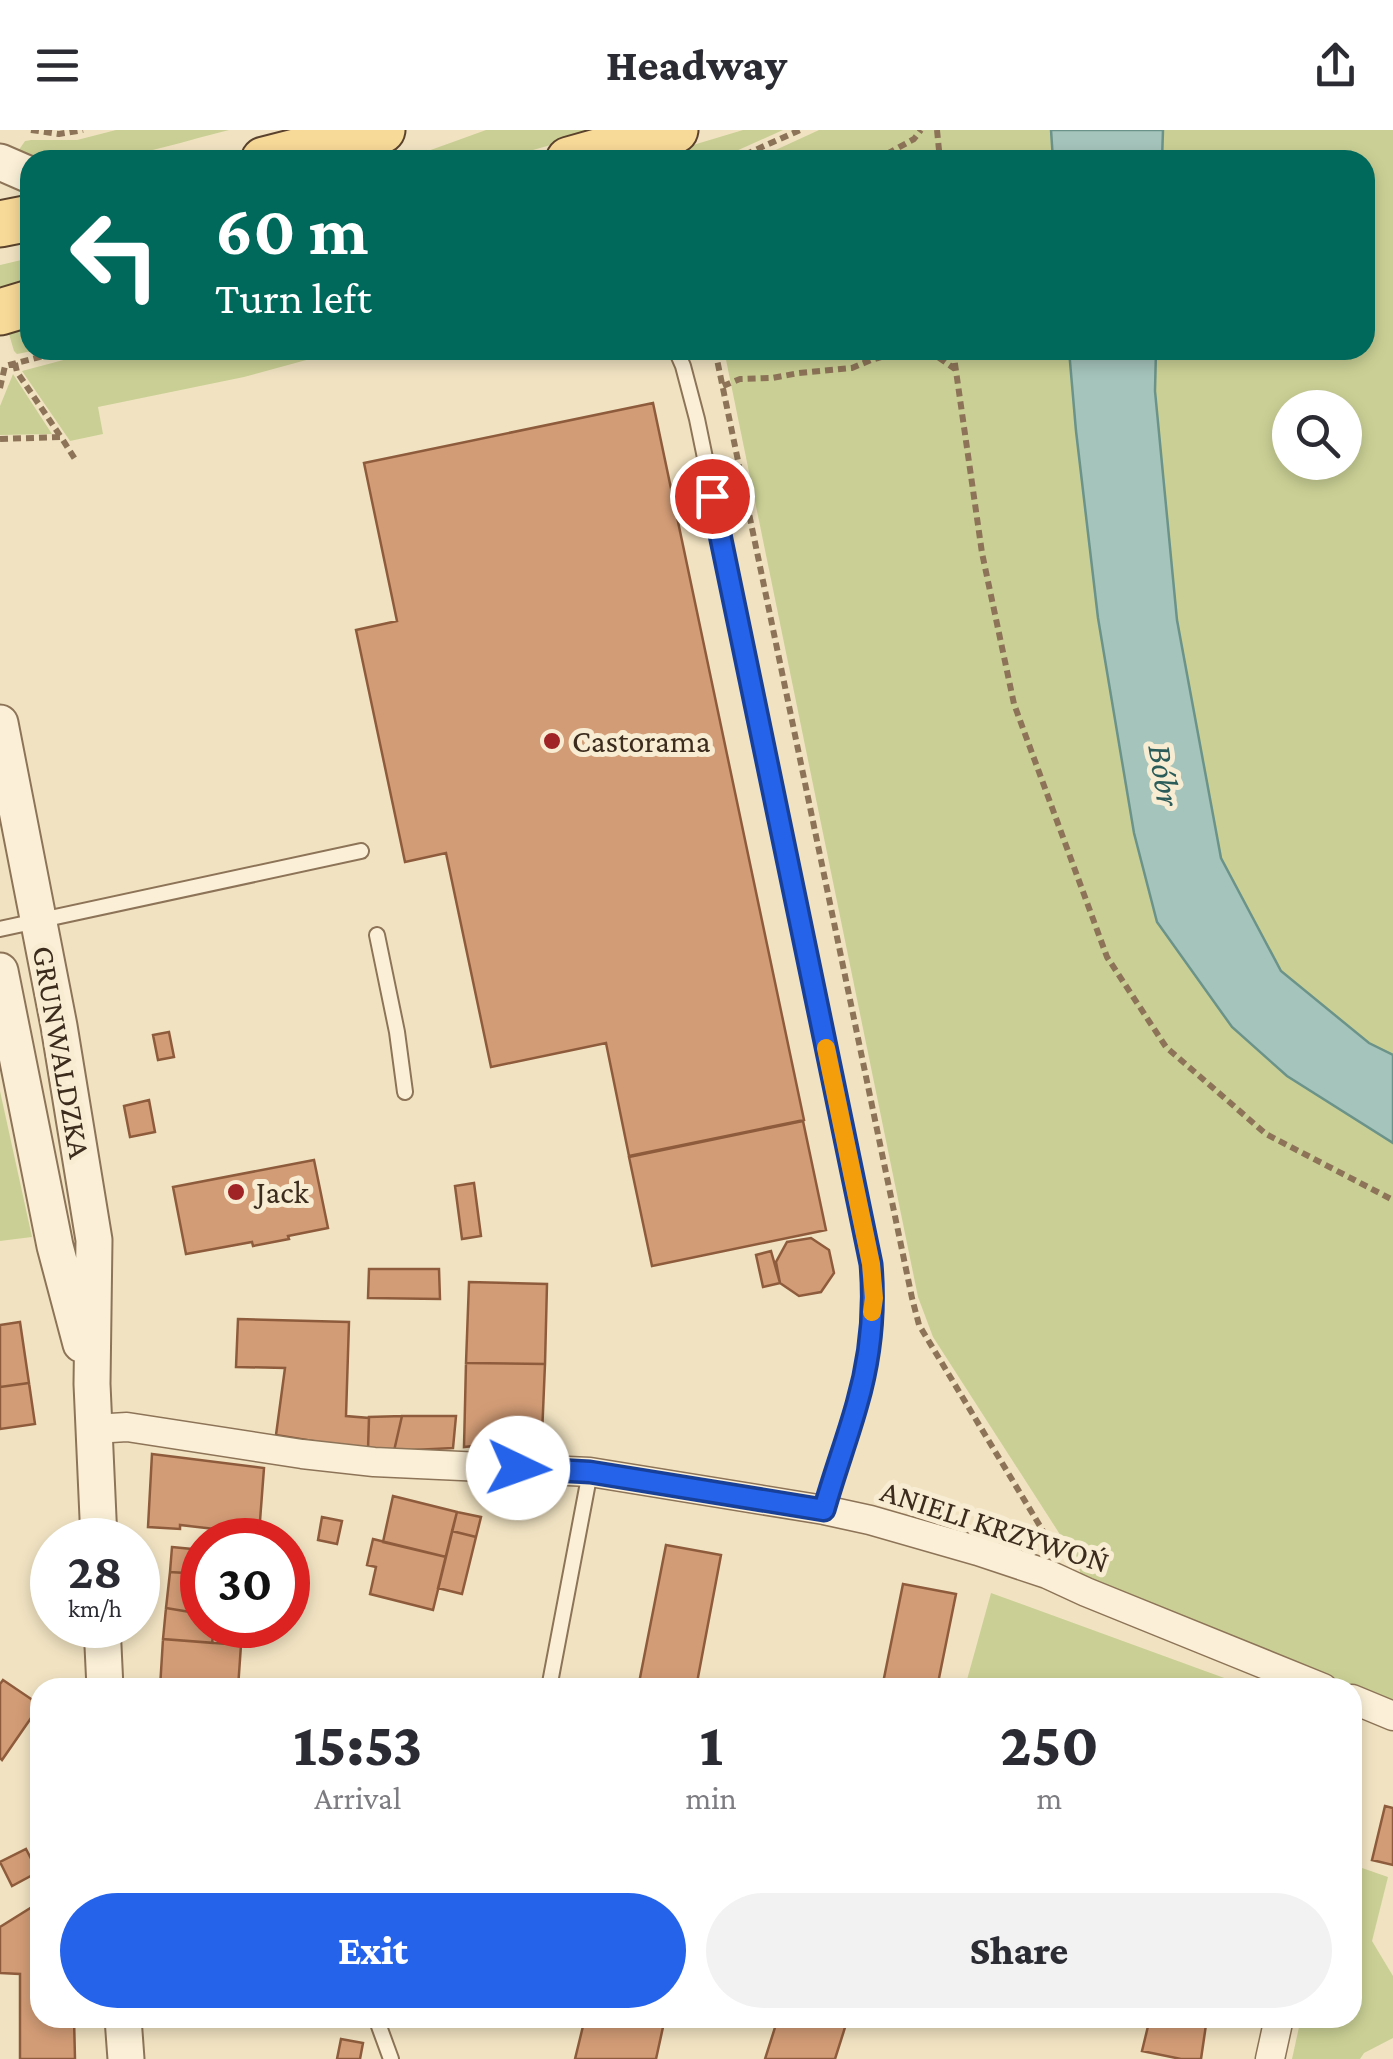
<!DOCTYPE html>
<html lang="en">
<head>
<meta charset="utf-8">
<style>
	:root { --surface:#fff; --page:#f2f2f3; --text:#2b2b33; --muted:#7c7c81; --accent:#2563eb }
	body { margin:0; font-family:"Crimson Pro",serif; background:var(--page); color:var(--text); height:100vh; display:flex; flex-direction:column; font-size:38px; white-space:nowrap }
	* { box-sizing:border-box; margin:0 }
	p { font-size:32px; color:var(--muted) }
	.icon { flex:none; width:55px; height:55px; fill:none; stroke:currentColor; stroke-width:2; stroke-linecap:round; stroke-linejoin:round }
	.map { position:relative; flex:1; overflow:hidden }
	.drawer { position:absolute; left:30px; top:1548px; width:1332px; height:350px; display:flex; flex-direction:column; background:var(--surface); border-radius:30px; box-shadow:0 5px 15px #0003 }
	.drawer>* { flex:none }
	.guide { position:absolute; left:20px; top:20px; width:1355px; height:210px; border-radius:30px; box-shadow:0 5px 15px #0003; background:#00695c; color:#fff; overflow:hidden }
	.controls { position:absolute; left:1272px; top:260px; display:grid; gap:20px }
	.controls a { display:grid; place-items:center; width:90px; height:90px; border-radius:50%; background:var(--surface); box-shadow:0 5px 15px #0003; font-size:50px }
	.speed { position:absolute; left:30px; top:1388px; display:flex; gap:20px; font-size:50px; font-weight:700; text-align:center }
	.speed>* { display:grid; place-content:center; width:130px; height:130px; border-radius:50%; background:var(--surface); box-shadow:0 5px 15px #0003; line-height:1 }
	.speed small { font-size:25px; font-weight:400 }
	.speed .limit { border:15px solid #d22; background:#fff; color:#111 }
	.pin { position:absolute; display:grid; place-items:center; width:85px; height:85px; color:#fff; margin:-42px; border:5px solid #fff; border-radius:50%; box-shadow:0 2px 10px #0007 }
	.me { position:absolute; width:110px; margin:-55px; rotate:93deg; stroke-linejoin:round; filter:drop-shadow(0 0 8px #0008) }
	.turn { display:flex; align-items:center; gap:35px; height:210px; padding:0 30px; font-size:45px }
	.turn .icon { width:130px; height:130px; stroke-width:2.5 }
	.turn b { display:block; font-size:70px; line-height:85px }
	.eta { display:flex; justify-content:space-evenly; align-items:center; height:170px; text-align:center }
	.eta b { font-size:60px; font-weight:800; line-height:70px }
	.action { display:flex; gap:20px; margin-top:auto; padding:20px 30px }
	.action a { flex:1; height:115px; border-radius:60px; background:var(--accent); color:#fff; font-size:40px; font-weight:800; line-height:115px; text-align:center }
	.action a+a { background:var(--page); color:var(--text) }
	header { display:flex; justify-content:space-between; align-items:center; height:130px; padding:0 30px; background:var(--surface); font-size:45px; font-weight:800 }
	.map>svg:first-child { display:block }
</style>
</head>
<body>
<header><svg class="icon" aria-label="menu" viewBox="0 0 24 24"><path d="M4 6h16M4 12h16M4 18h16"/></svg>Headway<svg class="icon" aria-label="share" viewBox="0 0 24 24"><path d="M12 15V3M7 8l5-5 5 5M5 13v7h14v-7"/></svg></header>
<div class="map">
<svg width="1393" height="1929" viewBox="0 0 1393 1929">
	<rect width="100%" height="100%" fill="#f1e3c2"/>
	<!-- green -->
	<path fill="#cad095" fill-rule="evenodd" d="M116 0H229C161 17 86 45 16 24L25 11 31 10H77Z
		M486 0H604L497 30H403Z
		M743 0H783L716 30H643Z
		M819 0H1051L1053 30H754Z
		M1163 0H1393V925L1369 914 1281 841 1221 728 1177 490 1155 261 1156 220H1365V30H1162ZM1290 278H1345V332H1290Z
		M30 128V154L0 162V135Z
		M30 195V220H37L17 224 14 221 9 204 16 199Z
		M101 220H343L244 247 98 277 103 304 70 311 22 241Z
		M724 220H1069L1076 301 1098 488 1134 703 1157 792 1232 897 1287 946 1393 1013V1586L1352 1558 1323 1557 1086 1462 1077 1431 933 1207 918 1167Z
		M13 244 52 304 0 305V276Z
		M0 961 32 1107 0 1111Z
		M991 1463 1227 1549 1245 1557H965Z
		M1362 1738 1388 1747 1372 1811 1393 1846V1908L1364 1923 1360 1929H1292L1301 1888H1352L1353 1760Z"/>
	<!-- water -->
	<path fill="#a5c4bb" stroke="#6b9389" stroke-width="2.5" d="M1051 0H1163L1162 30H1053Z
		M1069 220H1156L1155 261 1177 490 1221 728 1281 841 1369 913 1393 925V1013L1287 946 1232 897 1157 792 1134 703 1098 488 1076 301Z"/>
	<!-- building -->
	<path fill="#d29c76" stroke="#8e5c3c" stroke-width="2.5" d="M653 273 804 990 629 1026 606 913 491 937 446 723 405 732 356 500 397 491 364 333Z
		M169 902 174 927 158 930 153 905Z
		M149 970 155 1002 130 1007 124 976Z
		M803 991 826 1100 652 1136 629 1027Z
		M314 1030 328 1098 288 1106 289 1109 253 1116 252 1112 186 1124 173 1057Z
		M474 1053 481 1106 462 1109 455 1056Z
		M811 1108 829 1120 834 1143 821 1162 799 1166 780 1153 776 1132 787 1112Z
		M771 1121 780 1153 763 1157 756 1125Z
		M369 1139H439L440 1169 368 1168Z
		M469 1152 547 1154 545 1234 466 1233Z
		M238 1189 349 1192 346 1286 369 1288 368 1320 276 1305 285 1238 236 1237Z
		M20 1192 29 1253 0 1257V1195Z
		M466 1233 545 1234 542 1305 526 1310 464 1317Z
		M29 1253 35 1294 0 1299V1257Z
		M402 1286H456L453 1318 394 1321Z
		M402 1286 394 1321 368 1320 369 1287Z
		M152 1324 264 1338 259 1404 180 1395V1399L148 1397Z
		M393 1366 457 1382 446 1427 383 1412Z
		M457 1382 481 1387 476 1407 452 1401Z
		M322 1387 342 1391 337 1414 318 1410Z
		M452 1401 476 1407 462 1464 438 1458Z
		M373 1409 446 1427 433 1480 370 1464 376 1437 367 1435Z
		M666 1415 721 1425 696 1558H638Z
		M172 1417 202 1420V1444L170 1442Z
		M170 1442 202 1444V1484L166 1478Z
		M903 1454 956 1464 937 1558H882Z
		M166 1478 202 1484V1495H215L212 1513 163 1509Z
		M163 1509 241 1515 238 1558H160Z
		M3 1550 40 1575 2 1630 0 1628V1554Z
		M1385 1676 1393 1678V1735L1372 1730Z
		M26 1719 38 1742 12 1756 0 1732Z
		M40 1772V1888H74L75 1929H20V1844L0 1843V1797Z
		M585 1888H665L656 1929H575Z
		M778 1888H848L835 1929H765Z
		M1150 1888H1207L1201 1929H1181L1142 1921Z
		M341 1909 363 1913 360 1929H337Z"/>
	<g fill="none" stroke-linecap="round" stroke-linejoin="round">
		<defs>
			<path id="service" d="M676 220 683 236 697 289 871 1134C875 1181 870 1229 857 1275 847 1310 834 1344 824 1380
				M0 799 361 721
				M377 805 397 902 405 962
				M549 1558 590 1342
				M376 1888 391 1929"/>
			<path id="minor" d="M94 1299 127 1297 302 1324 374 1332 590 1342 824 1380 870 1390 978 1421 1047 1444 1086 1462 1323 1558
				M1352 1569 1393 1586
				M1270 1929 1279 1888"/>
			<path id="tertiary" d="M0 32 30 45
				M0 593 59 896 94 1110 92 1254 99 1410
				M0 841 55 1116 81 1214
				M102 1495 105 1558
				M123 1888 126 1929"/>
			<path id="primary" d="M264 30 382 0
				M569 30 675 0
				M0 94 30 88
				M0 182 30 173"/>
		</defs>
		<!-- service casing -->
		<use href="#service" stroke="#8d7458" stroke-width="18"/>
		<!-- minor casing -->
		<use href="#minor" stroke="#8d7458" stroke-width="31"/>
		<!-- tertiary casing -->
		<use href="#tertiary" stroke="#8d7458" stroke-width="39"/>
		<!-- primary casing -->
		<use href="#primary" stroke="#5a422c" stroke-width="49"/>
		<!-- path -->
		<path stroke="#8d7458" stroke-width="6" stroke-dasharray="8 5" stroke-linecap="butt" d="M31 0 59 4 83 0
			M937 0 940 30
			M733 30 800 0
			M876 30 914 9 921 0
			M715 220 912 1168 919 1195 1046 1406V1413
			M928 220 955 239
			M953 220 982 423 1014 574 1107 827 1166 917 1266 1004 1393 1070
			M398 226 412 220
			M15 233 17 242 61 307
			M723 256 740 249 772 248 799 243 852 238 871 230 905 220
			M0 258 5 236 66 220
			M0 309 61 307 75 329"/>
		<!-- service -->
		<use href="#service" stroke="#fbf0d7" stroke-width="14"/>
		<!-- minor -->
		<use href="#minor" stroke="#fbf0d7" stroke-width="28"/>
		<!-- tertiary -->
		<use href="#tertiary" stroke="#fbf0d7" stroke-width="35"/>
		<!-- primary -->
		<use href="#primary" stroke="#f7d998" stroke-width="45"/>
	</g>
	<g fill="none" stroke-linecap="round" stroke-linejoin="round">
		<defs>
			<path id="route" d="M518 1338 590 1342 824 1380C834 1344 847 1310 857 1274 870 1229 875 1181 871 1134L712 366"/>
		</defs>
		<!-- route casing -->
		<use href="#route" stroke="#184099" stroke-width="25"/>
		<!-- route -->
		<use href="#route" stroke="#2563eb" stroke-width="18"/>
		<!-- slow -->
		<path stroke="#f59e0b" stroke-width="18" d="M826 918 871 1134 874 1168 872 1182"/>
	</g>
	<!-- markers -->
	<g fill="#a02325" stroke="#f8edd3" stroke-width="4">
		<circle cx="552" cy="611" r="10"/>
		<circle cx="236" cy="1062" r="10"/>
	</g>
	<g text-anchor="middle" stroke-width="10" stroke-linejoin="round" paint-order="stroke">
		<!-- poi labels -->
		<g font-size="32" fill="#3c2c1d" stroke="#f8edd3" text-anchor="start">
			<text x="572" y="622">Castorama</text>
			<text x="256" y="1073">Jack</text>
		</g>
		<!-- street labels -->
		<g font-size="32" fill="#3c2c1d" stroke="#f8edd3">
			<text transform="translate(62 922) rotate(80)" y="11">GRUNWALDZKA</text>
			<text transform="translate(995 1396) rotate(18)" y="11">ANIELI KRZYWOŃ</text>
		</g>
		<!-- water labels -->
		<g font-size="35" font-style="italic" fill="#2b5c59" stroke="#f8edd3">
			<text transform="translate(1165 645) rotate(81)" y="12">Bóbr</text>
		</g>
	</g>
</svg>
<div class="controls">
<a><svg class="icon" aria-label="search" viewBox="0 0 24 24"><circle cx="10" cy="10" r="6"/><path d="M15 15l6 6"/></svg></a>
</div>
<div class="speed"><div>28<small>km/h</small></div><div class="limit">30</div></div>
<div class="pin" style="left:712px;top:366px;background:#d93025"><svg class="icon" aria-label="arrive" viewBox="0 0 24 24"><path d="M6 21V4h12l-3 4 3 4H6"/></svg></div>
<svg class="me" style="left:518px;top:1338px" viewBox="-20 -20 40 40"><circle r="19" fill="#fff"/><path d="M0-13L10 11 0 6-10 11z" fill="#2563eb"/></svg>
<div class="guide">
<div class="turn"><svg class="icon" aria-label="left" viewBox="0 0 24 24"><path d="M17 20v-9H6M10 6l-5 5 5 5"/></svg><div><b>60 m</b>Turn left</div></div>
</div>
<section class="drawer">
<div class="eta">
<div><b>15:53</b><p>Arrival</p></div>
<div><b>1</b><p>min</p></div>
<div><b>250</b><p>m</p></div>
</div>
<div class="action"><a>Exit</a><a>Share</a></div>
</section>
</div>
</body>
</html>
